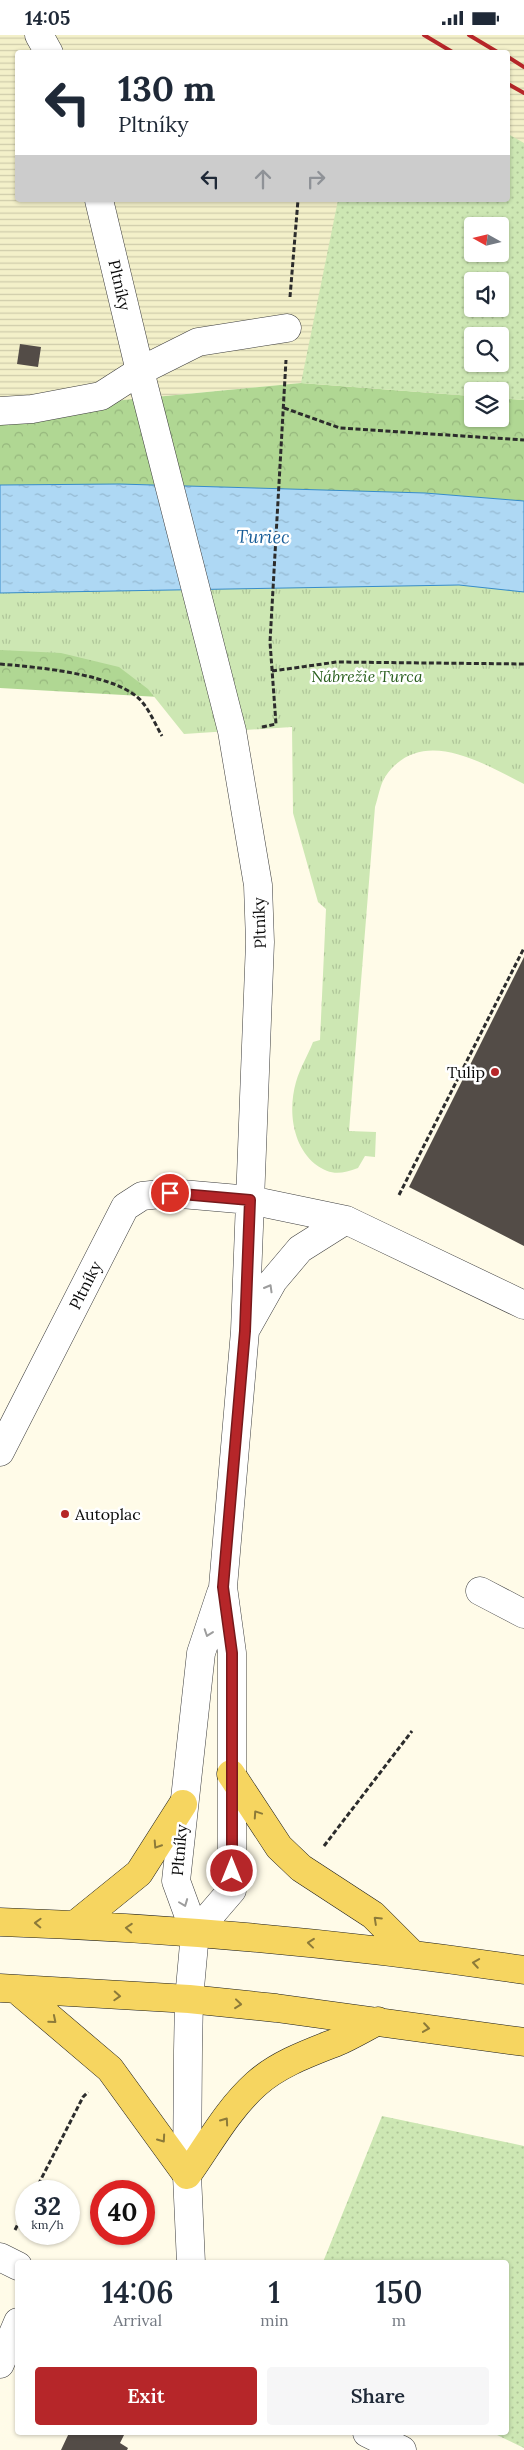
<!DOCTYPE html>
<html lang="en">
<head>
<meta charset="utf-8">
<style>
	:root { --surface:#fff; --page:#f6f6f7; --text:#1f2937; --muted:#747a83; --accent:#b62629 }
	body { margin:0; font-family:Lora,serif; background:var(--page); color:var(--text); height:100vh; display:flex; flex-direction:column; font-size:19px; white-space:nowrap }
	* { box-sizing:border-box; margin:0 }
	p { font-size:16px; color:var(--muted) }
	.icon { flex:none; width:28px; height:28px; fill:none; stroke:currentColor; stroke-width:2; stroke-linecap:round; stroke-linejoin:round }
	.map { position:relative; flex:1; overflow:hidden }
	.sheet { position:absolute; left:15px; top:2225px; width:494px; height:175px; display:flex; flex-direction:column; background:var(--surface); border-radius:5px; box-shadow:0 1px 4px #0004 }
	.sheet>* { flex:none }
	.banner { position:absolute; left:15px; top:15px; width:495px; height:152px; border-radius:5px; box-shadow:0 1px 4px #0004; background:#fff; color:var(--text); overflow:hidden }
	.needle { width:32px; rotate:278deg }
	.buttons { position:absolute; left:464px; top:182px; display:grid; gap:10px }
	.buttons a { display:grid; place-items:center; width:45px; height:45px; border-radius:5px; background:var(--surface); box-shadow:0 1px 4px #0004; font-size:25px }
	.speed { position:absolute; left:15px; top:2145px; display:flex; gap:10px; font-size:25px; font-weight:700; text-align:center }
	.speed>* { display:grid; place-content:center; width:65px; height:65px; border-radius:50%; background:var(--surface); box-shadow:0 1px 4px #0004; line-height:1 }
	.speed small { font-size:12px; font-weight:400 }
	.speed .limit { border:8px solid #d22; background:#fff; color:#111 }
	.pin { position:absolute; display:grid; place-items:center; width:42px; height:42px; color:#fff; margin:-21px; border:2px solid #fff; border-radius:50%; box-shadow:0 1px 5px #0007 }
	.me { position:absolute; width:55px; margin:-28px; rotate:0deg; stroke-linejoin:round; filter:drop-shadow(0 0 4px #0008) }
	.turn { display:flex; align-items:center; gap:18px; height:105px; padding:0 20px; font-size:22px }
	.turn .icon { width:65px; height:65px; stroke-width:2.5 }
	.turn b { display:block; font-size:35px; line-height:42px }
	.lanes { display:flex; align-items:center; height:48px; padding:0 20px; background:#0003; justify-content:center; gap:25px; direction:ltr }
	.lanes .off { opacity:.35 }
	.eta { display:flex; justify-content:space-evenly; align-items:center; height:85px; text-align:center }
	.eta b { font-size:30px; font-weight:600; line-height:35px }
	.cta { display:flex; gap:10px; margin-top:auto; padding:10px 20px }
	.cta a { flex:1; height:58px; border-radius:5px; background:var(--accent); color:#fff; font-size:20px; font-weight:600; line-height:58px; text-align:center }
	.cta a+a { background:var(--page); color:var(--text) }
	.status { display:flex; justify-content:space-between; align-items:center; height:35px; padding:0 25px; background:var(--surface); direction:ltr }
	.status svg { height:14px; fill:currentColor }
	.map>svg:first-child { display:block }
</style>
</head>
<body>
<div class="status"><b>14:05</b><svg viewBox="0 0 49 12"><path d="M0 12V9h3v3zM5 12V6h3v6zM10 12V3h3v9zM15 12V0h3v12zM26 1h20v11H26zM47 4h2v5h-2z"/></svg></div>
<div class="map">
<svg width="524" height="2415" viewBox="0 0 524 2415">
	<defs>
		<pattern id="farmland-rules" width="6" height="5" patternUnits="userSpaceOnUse" patternTransform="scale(1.25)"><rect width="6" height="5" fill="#f3f0c9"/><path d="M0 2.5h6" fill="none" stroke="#cfccab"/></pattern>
		<pattern id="forest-crowns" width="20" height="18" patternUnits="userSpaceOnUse" patternTransform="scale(1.25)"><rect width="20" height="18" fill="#b0d793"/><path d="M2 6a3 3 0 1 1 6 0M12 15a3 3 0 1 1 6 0" fill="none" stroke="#96b77d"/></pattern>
		<pattern id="park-tufts" width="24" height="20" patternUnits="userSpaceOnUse" patternTransform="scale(1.25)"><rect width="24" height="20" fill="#cde7b3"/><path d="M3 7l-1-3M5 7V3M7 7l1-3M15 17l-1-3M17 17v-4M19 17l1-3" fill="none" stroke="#afc599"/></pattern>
		<pattern id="garden-dots" width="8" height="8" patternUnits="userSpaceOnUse" patternTransform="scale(1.25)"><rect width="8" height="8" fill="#cde7b3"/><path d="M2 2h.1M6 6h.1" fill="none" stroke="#afc599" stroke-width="1.8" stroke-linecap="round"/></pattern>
		<pattern id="water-ripples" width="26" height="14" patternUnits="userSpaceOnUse" patternTransform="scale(1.25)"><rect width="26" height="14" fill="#aed8f4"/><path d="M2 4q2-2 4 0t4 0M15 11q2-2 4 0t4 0" fill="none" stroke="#94b8d0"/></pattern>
	</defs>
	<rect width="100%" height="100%" fill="#fffbe8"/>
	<!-- farmland -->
	<path fill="url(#farmland-rules)" fill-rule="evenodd" d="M0 0H524V365L500 363V356H472V361L301 348 0 377ZM18 18H508V165H18ZM472 191H500V219H472ZM472 246H500V274H472ZM472 301H500V329H472Z"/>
	<!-- forest -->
	<path fill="url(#forest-crowns)" d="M301 348 472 361V384H500V363L524 365V700L338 672 0 653V377Z"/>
	<!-- park -->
	<path fill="url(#park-tufts)" d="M459 550 524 557V749C482 728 421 689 385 742 380 750 378 763 375 772L349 1096 376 1097 375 1122 365 1121 358 1133C341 1139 331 1141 315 1129 292 1110 288 1075 296 1047 300 1033 308 1020 313 1007L320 1005 326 874 318 867 293 778 292 692 184 699 148 654 119 632 61 618 0 615V558Z"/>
	<!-- garden -->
	<path fill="url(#garden-dots)" fill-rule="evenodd" d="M508 99 524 108V365L500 363V356H472V361L301 348 338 165H508ZM472 191H500V219H472ZM472 246H500V274H472ZM472 301H500V329H472Z
		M382 2081 524 2111V2413L493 2398H506V2228L323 2227Z"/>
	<!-- water -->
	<path fill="url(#water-ripples)" stroke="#378cca" d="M119 449 425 458 524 466V557L459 550 0 558V450Z"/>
	<!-- building -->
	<path fill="#534c47" d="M20 309 41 312 38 332 17 329Z
		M524 922V1211L409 1152Z
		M69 2398H125L120 2408 128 2413 127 2415H61Z"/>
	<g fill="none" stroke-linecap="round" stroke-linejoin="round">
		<defs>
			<path id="minor" d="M39 0 49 18
				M99 165 140 336 232 696 258 850 260 907 245 1296 223 1552 232 1618V1855L195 1898
				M0 376 32 374 101 361 140 336 198 307 287 293
				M247 1292 273 1246 300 1214 346 1185
				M0 1417 125 1172 142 1161 170 1158 250 1165 346 1185 524 1270
				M480 1556 524 1579
				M0 2222 18 2231
				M191 2228 187 2140 188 2016 189 1964 195 1898 176 1846 201 1618 221 1558
				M0 2329 18 2287
				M367 2398 402 2415"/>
			<path id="major" d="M231 1739 279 1812 301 1833 373 1880 412 1919
				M0 1887C175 1893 350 1909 524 1935
				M76 1889 139 1838 183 1769
				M0 1953 189 1964 276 1973 524 2007
				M16 1954 110 2034 187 2140C209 2109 228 2074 256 2049 278 2029 309 2018 337 2007 351 2001 364 1993 378 1986"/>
		</defs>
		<!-- minor casing -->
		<use href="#minor" stroke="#3d3d3d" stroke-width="29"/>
		<!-- major casing -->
		<use href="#major" stroke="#1b1b1b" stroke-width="29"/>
		<!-- path -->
		<path stroke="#2c2c2c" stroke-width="3" stroke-dasharray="5 2.5" stroke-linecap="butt" d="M290 262 298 165
			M284 373 340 393 524 405
			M0 629C35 632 121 639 143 668 151 678 156 691 162 701
			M272 636 337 627 524 629
			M262 692 276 689 270 607 286 325
			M399 1160 524 913
			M324 1811 412 1696
			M35 2156 83 2062 88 2057
			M15 2195 26 2173"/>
		<!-- minor -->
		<use href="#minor" stroke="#fff" stroke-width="28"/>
		<!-- major -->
		<use href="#major" stroke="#f6d560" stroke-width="28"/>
		<!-- rail -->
		<path stroke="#b62629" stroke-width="4" d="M424 0 454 18
			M469 0 499 18
			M508 22 524 32
			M508 49 524 58"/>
	</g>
	<!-- one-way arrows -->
	<defs><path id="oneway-chevron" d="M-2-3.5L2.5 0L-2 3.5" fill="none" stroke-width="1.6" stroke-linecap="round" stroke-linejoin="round" transform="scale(1.25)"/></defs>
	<g stroke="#9d9d9d">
		<use href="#oneway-chevron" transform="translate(269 1253) rotate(-60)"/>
		<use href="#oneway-chevron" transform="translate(208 1598) rotate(109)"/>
		<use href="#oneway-chevron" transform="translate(184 1868) rotate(69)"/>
	</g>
	<g stroke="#8c7a39">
		<use href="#oneway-chevron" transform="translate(257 1779) rotate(-124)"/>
		<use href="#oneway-chevron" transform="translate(157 1810) rotate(123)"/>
		<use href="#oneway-chevron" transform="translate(377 1885) rotate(-137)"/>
		<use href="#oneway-chevron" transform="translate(38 1888) rotate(-178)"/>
		<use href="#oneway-chevron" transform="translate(129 1893) rotate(-176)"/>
		<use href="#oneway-chevron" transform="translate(311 1908) rotate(-174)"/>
		<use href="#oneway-chevron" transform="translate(476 1928) rotate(-171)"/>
		<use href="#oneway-chevron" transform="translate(117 1961) rotate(3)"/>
		<use href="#oneway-chevron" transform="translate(238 1969) rotate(6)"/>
		<use href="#oneway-chevron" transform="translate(53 1985) rotate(40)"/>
		<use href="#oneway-chevron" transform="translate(426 1993) rotate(8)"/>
		<use href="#oneway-chevron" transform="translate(225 2086) rotate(-55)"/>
		<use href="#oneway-chevron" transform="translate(162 2104) rotate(55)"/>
	</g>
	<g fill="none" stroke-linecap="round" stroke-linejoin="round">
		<defs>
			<path id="route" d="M170 1158 250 1165 245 1296 223 1552 232 1618V1836"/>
		</defs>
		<!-- route casing -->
		<use href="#route" stroke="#76191b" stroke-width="12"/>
		<!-- route -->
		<use href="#route" stroke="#b62629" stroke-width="9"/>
	</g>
	<!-- markers -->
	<g fill="#b62629" stroke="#fff" stroke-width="2">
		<circle cx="495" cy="1037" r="5"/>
		<circle cx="65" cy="1479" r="5"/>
	</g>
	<g text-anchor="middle" stroke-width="5" stroke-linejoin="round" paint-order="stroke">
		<!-- street labels -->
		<g font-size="16" fill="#0a0a0a" stroke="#fff">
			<text transform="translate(120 250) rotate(77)" y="6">Pltníky</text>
			<text transform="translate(259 888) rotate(-92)" y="6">Pltníky</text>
			<text transform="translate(85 1250) rotate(-63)" y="6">Pltníky</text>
			<text transform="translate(179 1815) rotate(-85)" y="6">Pltníky</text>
		</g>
		<!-- park labels -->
		<g font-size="16" font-style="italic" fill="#295f1d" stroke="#fff">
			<text x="367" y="647">Nábrežie Turca</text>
		</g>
		<!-- poi labels -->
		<g font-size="16" fill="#0a0a0a" stroke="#fff" text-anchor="end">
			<text x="485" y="1043">Tulip</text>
			<text x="75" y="1485" text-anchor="start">Autoplac</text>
		</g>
		<!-- water labels -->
		<g font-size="18" font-style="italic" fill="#175d98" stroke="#fff">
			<text transform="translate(263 502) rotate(1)" y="6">Turiec</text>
		</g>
	</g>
</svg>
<div class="buttons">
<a><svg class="needle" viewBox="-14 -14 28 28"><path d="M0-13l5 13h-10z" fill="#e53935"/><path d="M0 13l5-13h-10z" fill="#747a83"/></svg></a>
<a><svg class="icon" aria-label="sound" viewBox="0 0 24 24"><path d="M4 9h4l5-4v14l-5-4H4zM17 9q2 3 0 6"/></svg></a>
<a><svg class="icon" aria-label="search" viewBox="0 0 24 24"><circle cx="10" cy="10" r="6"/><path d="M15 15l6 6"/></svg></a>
<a><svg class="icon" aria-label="layers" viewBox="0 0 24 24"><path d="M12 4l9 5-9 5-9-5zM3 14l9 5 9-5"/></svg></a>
</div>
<div class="speed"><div>32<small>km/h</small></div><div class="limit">40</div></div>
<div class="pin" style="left:170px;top:1158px;background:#d93025"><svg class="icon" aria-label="arrive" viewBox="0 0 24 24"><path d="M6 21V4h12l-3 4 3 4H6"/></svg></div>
<svg class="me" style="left:232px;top:1836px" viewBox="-20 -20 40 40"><circle r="17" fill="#b62629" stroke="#fff" stroke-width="3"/><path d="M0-11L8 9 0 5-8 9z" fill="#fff"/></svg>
<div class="banner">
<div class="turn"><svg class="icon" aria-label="left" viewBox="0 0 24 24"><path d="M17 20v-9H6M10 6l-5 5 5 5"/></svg><div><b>130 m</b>Pltníky</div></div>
<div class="lanes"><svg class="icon" aria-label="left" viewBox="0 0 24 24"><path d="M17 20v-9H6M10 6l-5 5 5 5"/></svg><svg class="icon off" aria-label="ahead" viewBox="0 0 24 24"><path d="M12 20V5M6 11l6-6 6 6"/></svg><svg class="icon off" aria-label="right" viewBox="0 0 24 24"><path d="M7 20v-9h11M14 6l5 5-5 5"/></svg></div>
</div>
<section class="sheet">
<div class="eta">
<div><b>14:06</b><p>Arrival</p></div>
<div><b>1</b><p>min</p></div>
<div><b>150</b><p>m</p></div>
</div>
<div class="cta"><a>Exit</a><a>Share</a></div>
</section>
</div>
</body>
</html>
